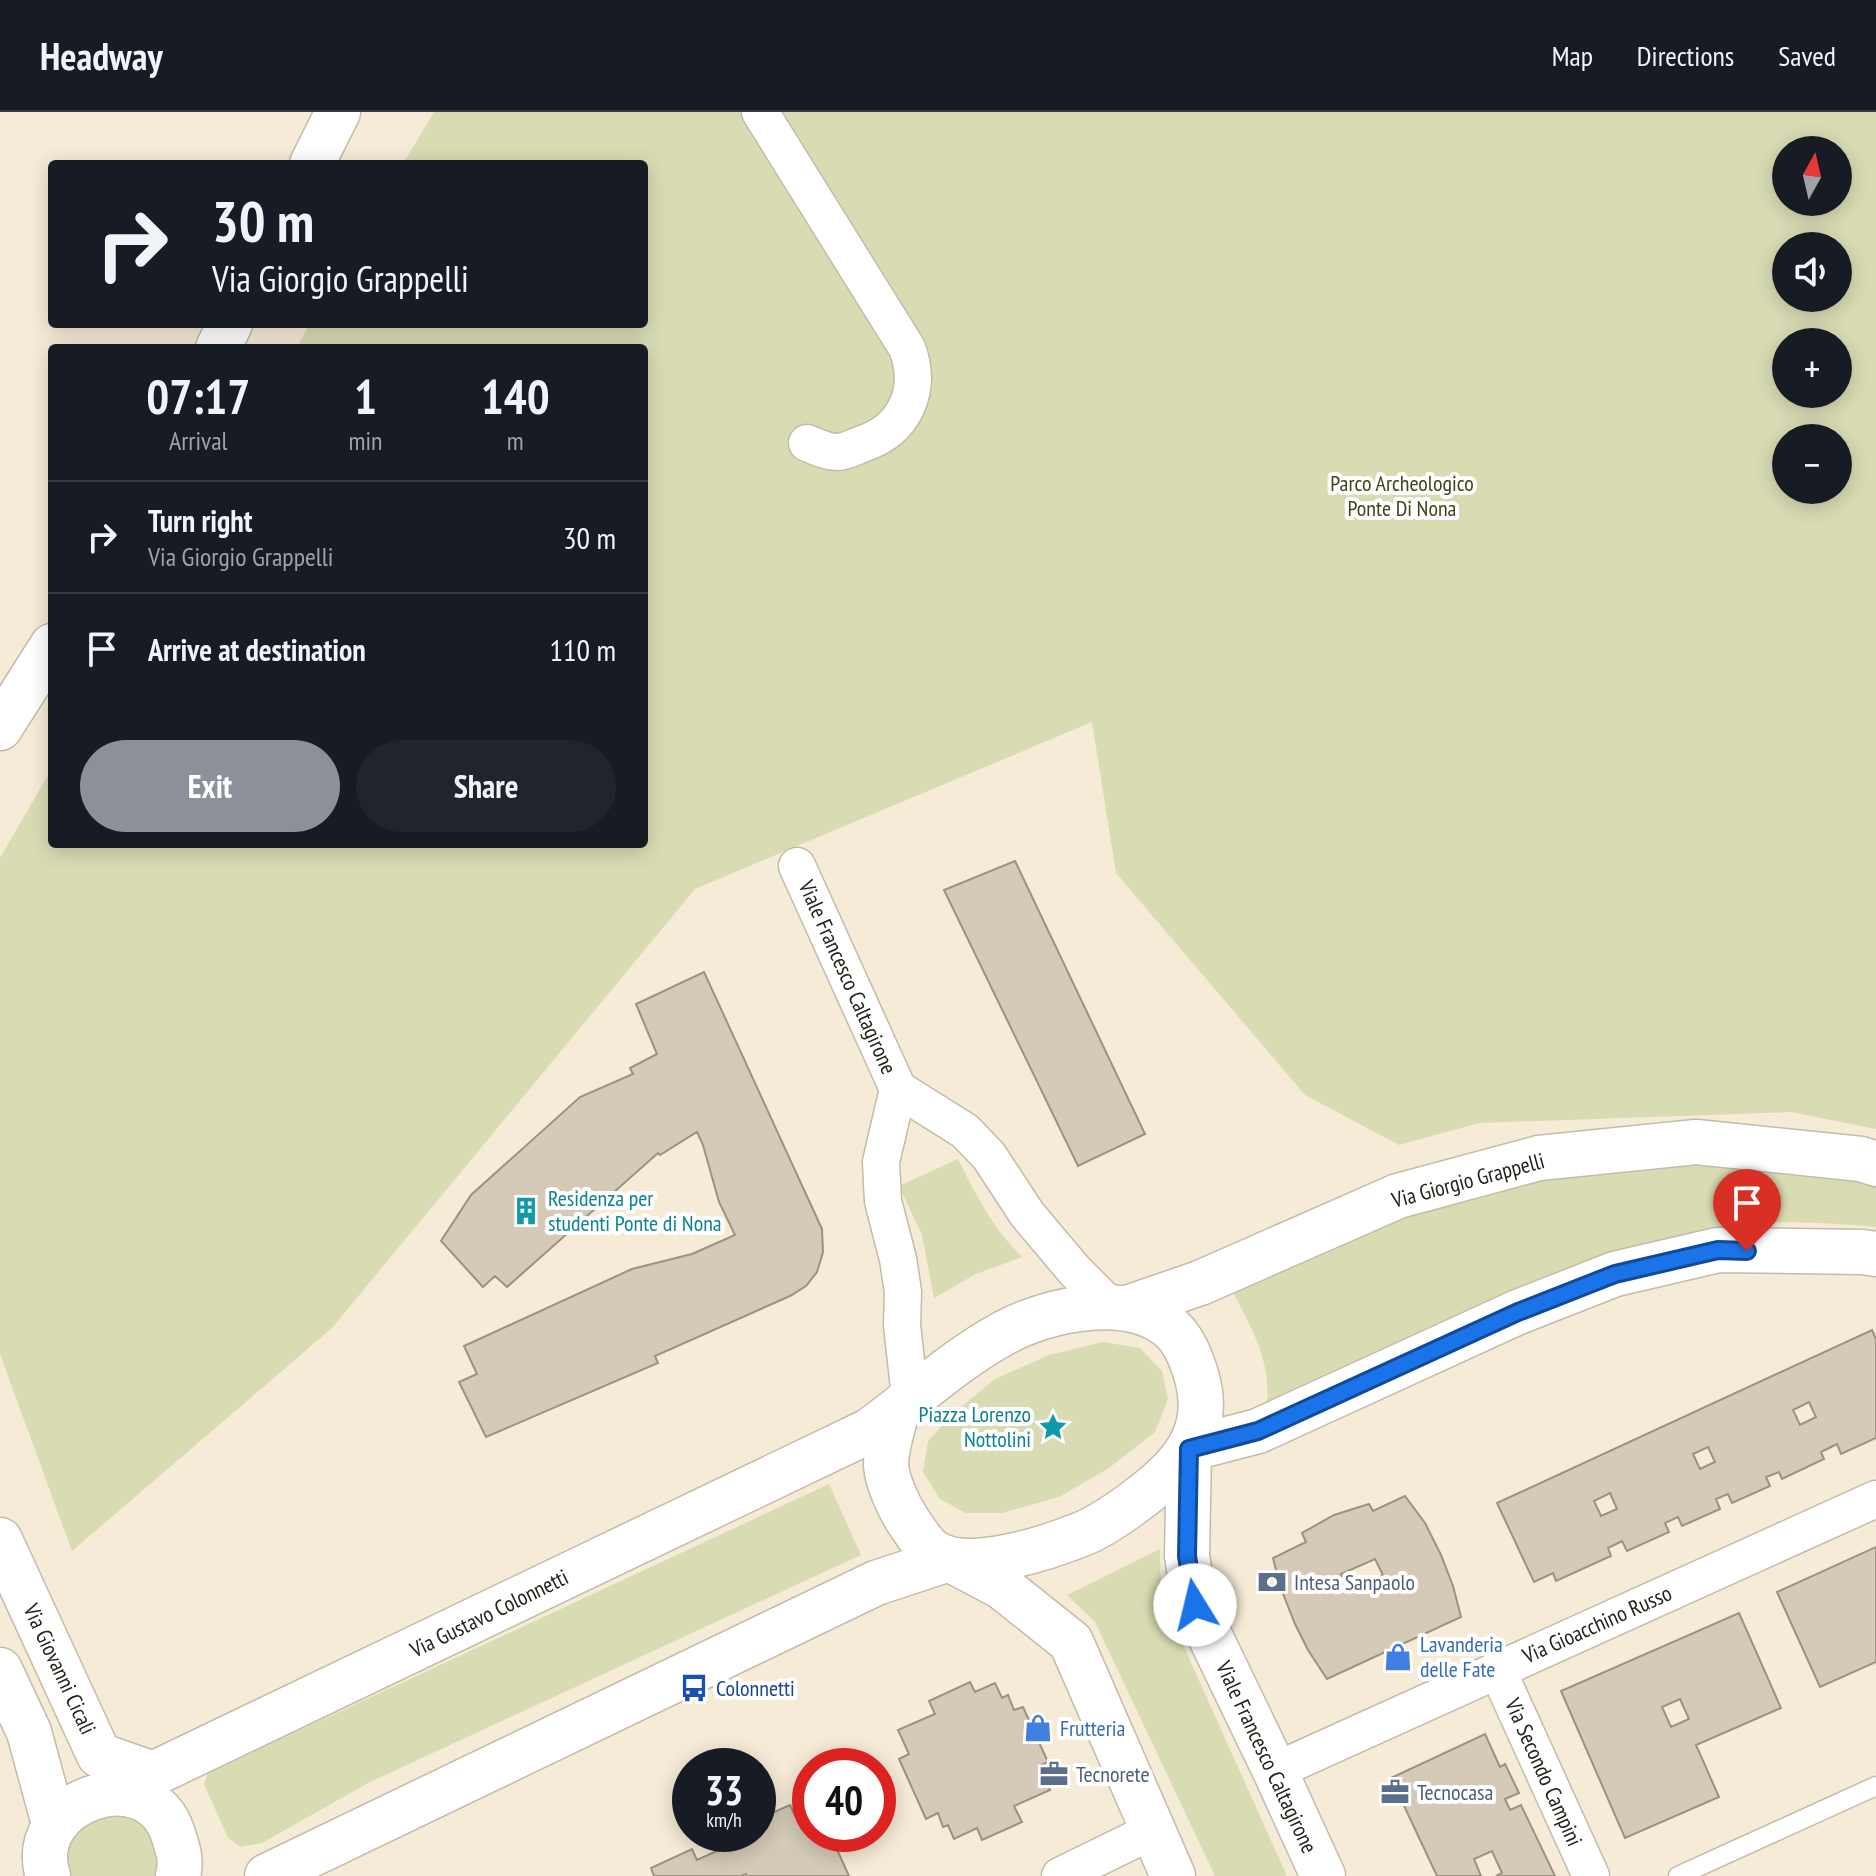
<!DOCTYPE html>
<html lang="en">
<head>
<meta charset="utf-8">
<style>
	:root { --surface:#171b24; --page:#20242c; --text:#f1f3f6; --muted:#9ea1a6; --line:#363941; --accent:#8c9099 }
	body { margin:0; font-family:"PT Sans Narrow",sans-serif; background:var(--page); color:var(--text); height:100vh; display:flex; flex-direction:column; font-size:30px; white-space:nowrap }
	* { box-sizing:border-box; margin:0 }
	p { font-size:26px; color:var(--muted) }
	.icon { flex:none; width:44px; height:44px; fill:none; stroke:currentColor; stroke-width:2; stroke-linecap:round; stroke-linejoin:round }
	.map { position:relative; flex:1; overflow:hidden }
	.drawer { position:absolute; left:48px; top:232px; width:600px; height:504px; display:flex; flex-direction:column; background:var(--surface); border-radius:8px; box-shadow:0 4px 20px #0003 }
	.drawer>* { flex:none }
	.guide { position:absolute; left:48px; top:48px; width:600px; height:168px; border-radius:8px; box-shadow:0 4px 20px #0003; background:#171b24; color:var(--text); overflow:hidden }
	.needle { width:52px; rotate:8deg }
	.buttons { position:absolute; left:1772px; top:24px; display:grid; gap:16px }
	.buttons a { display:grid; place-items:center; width:80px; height:80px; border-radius:50%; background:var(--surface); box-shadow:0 4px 20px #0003; font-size:40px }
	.speed { position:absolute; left:672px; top:1636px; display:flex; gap:16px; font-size:40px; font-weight:700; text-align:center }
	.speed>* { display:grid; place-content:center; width:104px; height:104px; border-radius:50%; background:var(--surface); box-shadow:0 4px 20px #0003; line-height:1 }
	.speed small { font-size:20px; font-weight:400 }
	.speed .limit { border:12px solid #d22; background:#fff; color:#111 }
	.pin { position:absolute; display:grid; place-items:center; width:68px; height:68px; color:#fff; margin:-82px -34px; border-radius:50% 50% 50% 0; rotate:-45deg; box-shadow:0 0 8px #0007 }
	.pin .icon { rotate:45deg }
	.me { position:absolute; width:88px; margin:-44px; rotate:351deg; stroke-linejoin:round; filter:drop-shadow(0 0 6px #0008) }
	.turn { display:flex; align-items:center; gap:28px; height:168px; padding:0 32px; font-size:36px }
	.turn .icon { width:104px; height:104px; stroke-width:2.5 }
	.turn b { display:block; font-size:56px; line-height:68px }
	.eta { display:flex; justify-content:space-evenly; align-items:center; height:136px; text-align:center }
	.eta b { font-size:48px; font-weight:700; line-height:56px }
	.cta { display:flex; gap:16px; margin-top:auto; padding:16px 32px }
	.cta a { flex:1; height:92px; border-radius:48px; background:var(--accent); color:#fff; font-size:32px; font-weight:700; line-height:92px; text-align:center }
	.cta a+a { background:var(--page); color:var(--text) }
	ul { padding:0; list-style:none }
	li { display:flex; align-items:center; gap:24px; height:112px; padding:0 32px; border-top:2px solid var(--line) }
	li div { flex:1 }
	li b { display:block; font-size:30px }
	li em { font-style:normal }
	header { display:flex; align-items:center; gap:48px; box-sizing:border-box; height:112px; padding:0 40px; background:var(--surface); border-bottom:2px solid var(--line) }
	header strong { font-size:38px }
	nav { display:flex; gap:44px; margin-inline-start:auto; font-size:28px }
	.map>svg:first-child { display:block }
</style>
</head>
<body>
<header>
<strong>Headway</strong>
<nav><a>Map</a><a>Directions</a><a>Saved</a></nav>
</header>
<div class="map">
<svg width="1876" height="1764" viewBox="0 0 1876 1764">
	<rect width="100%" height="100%" fill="#f5ebd7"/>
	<!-- green -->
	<path fill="#d9dcb3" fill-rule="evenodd" d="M434 0H1876V1017L1791 1000 1479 1011 1399 1033 1305 983 1116 761 1092 610 695 777 332 1216 72 1439 0 1242V746L52 656V732H644V236H296L310 212H644V52H403ZM1786 38H1838V90H1786ZM1786 134H1838V186H1786ZM1786 230H1838V282H1786ZM1786 326H1838V378H1786Z
		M958 1047C976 1083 993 1117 1022 1145L976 1162 934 1186 922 1123 899 1074Z
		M1699 1052 1752 1054 1876 1073V1115C1836 1112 1795 1108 1755 1112 1638 1123 1549 1162 1444 1209 1385 1236 1326 1263 1267 1290 1271 1248 1250 1212 1231 1177L1298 1145 1460 1083 1590 1056Z
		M1103 1230 1140 1236 1162 1259 1168 1287 1155 1320 1109 1356 1059 1385 1002 1401H966L940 1387 923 1360 928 1329 955 1300 995 1267 1049 1243Z
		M829 1372 861 1443 370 1670 262 1731 241 1735 228 1726 204 1672 208 1661Z
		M1160 1437 1161 1484 1287 1764H1215L1095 1510 1067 1483Z
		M125 1698 146 1710 163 1738 157 1764H71C65 1740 66 1731 79 1710Z"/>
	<!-- building -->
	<path fill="#d4cab7" stroke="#9b9280" stroke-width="2" fill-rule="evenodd" d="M1015 749 1145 1022 1078 1054 944 778Z
		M704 860 822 1117 823 1140 817 1160 806 1174 790 1184 655 1244 658 1251 486 1325 459 1270 477 1262 464 1234 632 1157 692 1142 735 1123 719 1090 703 1033 697 1020 660 1043 658 1041 507 1175 495 1164 483 1175 441 1129 471 1083 580 985 633 962 630 956 657 942 636 892Z
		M1872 1218 1876 1227V1326L1841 1342 1837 1332 1821 1340 1824 1347 1782 1367 1779 1360 1766 1365 1770 1374 1732 1391 1728 1382 1716 1387 1720 1397 1682 1414 1678 1405 1665 1411 1669 1420 1627 1439 1622 1429 1608 1436 1611 1444 1556 1469 1553 1461 1534 1470 1497 1391ZM1809 1290 1816 1305 1800 1313 1793 1298ZM1708 1335 1715 1350 1700 1357 1693 1342ZM1610 1381 1617 1397 1601 1404 1594 1389Z
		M1405 1384 1425 1411 1441 1443 1453 1474 1461 1505 1327 1567 1308 1538 1295 1512 1280 1474 1273 1446 1306 1430 1302 1421 1334 1403 1369 1392 1373 1399ZM1375 1447 1383 1463 1349 1479 1341 1462Z
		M1876 1435V1550L1820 1575 1777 1480Z
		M1739 1501 1781 1596 1696 1633 1719 1685 1625 1726 1561 1579ZM1680 1587 1689 1607 1671 1615 1662 1595Z
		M970 1570 975 1580 995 1571 1002 1586 1008 1583 1014 1598 1023 1595 1048 1650 1039 1654 1050 1678 1014 1694 1022 1710 982 1728 977 1716 954 1727 948 1713 943 1715 938 1701 926 1707 899 1647 909 1642 898 1618 935 1602 929 1589Z
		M1485 1622 1500 1655 1505 1652 1519 1681 1505 1687 1510 1698 1521 1693 1555 1764H1496L1502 1761 1492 1739 1474 1747 1481 1764H1437L1391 1666Z
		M790 1693 795 1704 810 1697V1722H830L849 1764H747L746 1762 741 1764H654L651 1756 692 1737 697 1748 748 1725 747 1722H758V1707Z"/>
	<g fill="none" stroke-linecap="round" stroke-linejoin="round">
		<defs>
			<path id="service" d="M1678 1764 1876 1674"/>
			<path id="minor" d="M760 0 907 236C923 278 905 318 862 332 854 335 845 340 837 340 827 340 817 335 807 331
				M797 754 898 977
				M910 1285 902 1213 903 1180 898 1147 883 1089 881 1050 898 977 965 1019 989 1044 1027 1102 1075 1159 1111 1195
				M1497 1557 1591 1764
				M1275 1659 1876 1387
				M1060 1764 1152 1719"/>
			<path id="tertiary" d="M312 52 338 0
				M218 236 230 212
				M0 616 52 534
				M1127 1196 1200 1171 1398 1084 1539 1046 1696 1030 1861 1047 1876 1052
				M1189 1337 1258 1319 1518 1200 1615 1162 1718 1138 1862 1140 1876 1142
				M1189 1337 1187 1444 1195 1493 1275 1659 1323 1764
				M0 1428 99 1643 153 1662 869 1319C915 1286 955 1247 1006 1220 1049 1197 1126 1181 1168 1214 1183 1225 1192 1248 1197 1266 1207 1301 1197 1333 1171 1359 1152 1379 1107 1412 1082 1422 1047 1436 969 1462 935 1441 923 1434 916 1420 908 1409 899 1395 887 1370 886 1353 886 1336 893 1315 897 1299
				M951 1448 1002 1475 1071 1530 1173 1764
				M0 1558 29 1620 54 1712
				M48 1764C24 1689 148 1645 173 1722 178 1738 182 1747 178 1764
				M267 1764 876 1471 949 1447"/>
		</defs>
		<!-- service casing -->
		<use href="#service" stroke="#c4bba8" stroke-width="21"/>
		<!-- minor casing -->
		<use href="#minor" stroke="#c4bba8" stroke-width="39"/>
		<!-- tertiary casing -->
		<use href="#tertiary" stroke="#c4bba8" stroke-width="47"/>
		<!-- service -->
		<use href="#service" stroke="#fff" stroke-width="18"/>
		<!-- minor -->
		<use href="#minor" stroke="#fff" stroke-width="36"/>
		<!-- tertiary -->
		<use href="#tertiary" stroke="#fff" stroke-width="44"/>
	</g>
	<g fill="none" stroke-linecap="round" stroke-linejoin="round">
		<defs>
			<path id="route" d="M1195 1493 1187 1444 1189 1337 1258 1319 1518 1200 1615 1162 1718 1138 1747 1139"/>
		</defs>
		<!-- route casing -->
		<use href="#route" stroke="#114b97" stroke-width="20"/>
		<!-- route -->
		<use href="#route" stroke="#1a73e8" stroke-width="14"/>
	</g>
	<!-- icons -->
	<defs>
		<symbol id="building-bare" viewBox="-9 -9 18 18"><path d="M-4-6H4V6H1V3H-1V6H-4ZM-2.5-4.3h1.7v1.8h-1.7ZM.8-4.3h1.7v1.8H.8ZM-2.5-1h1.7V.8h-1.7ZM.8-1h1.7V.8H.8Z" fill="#0f9aa8" stroke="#fff" stroke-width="2.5" paint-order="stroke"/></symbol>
		<symbol id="sight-bare" viewBox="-9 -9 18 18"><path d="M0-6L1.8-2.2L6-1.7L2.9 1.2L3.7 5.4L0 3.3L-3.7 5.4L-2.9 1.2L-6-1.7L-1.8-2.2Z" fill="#0f9aa8" stroke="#fff" stroke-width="2.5" paint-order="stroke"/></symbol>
		<symbol id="bank-bare" viewBox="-9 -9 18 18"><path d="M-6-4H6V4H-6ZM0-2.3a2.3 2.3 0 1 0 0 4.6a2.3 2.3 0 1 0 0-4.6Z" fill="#5c6f8a" stroke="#fff" stroke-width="2.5" paint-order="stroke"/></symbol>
		<symbol id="shop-bare" viewBox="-9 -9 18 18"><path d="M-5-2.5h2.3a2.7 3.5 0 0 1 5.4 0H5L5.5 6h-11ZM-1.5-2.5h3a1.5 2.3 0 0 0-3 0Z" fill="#3f7fe0" stroke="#fff" stroke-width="2.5" paint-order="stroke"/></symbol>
		<symbol id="bus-bare" viewBox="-9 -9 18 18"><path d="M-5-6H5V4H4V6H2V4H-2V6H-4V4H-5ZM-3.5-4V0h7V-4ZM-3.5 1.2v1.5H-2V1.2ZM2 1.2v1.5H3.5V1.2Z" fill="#1a4fb4" stroke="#fff" stroke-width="2.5" paint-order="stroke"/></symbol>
		<symbol id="office-bare" viewBox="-9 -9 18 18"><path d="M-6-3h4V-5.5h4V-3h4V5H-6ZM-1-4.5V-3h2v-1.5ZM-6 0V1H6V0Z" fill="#5c6f8a" stroke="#fff" stroke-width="2.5" paint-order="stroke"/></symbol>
	</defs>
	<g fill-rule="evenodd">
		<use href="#building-bare" x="506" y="1079" width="40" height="40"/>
		<use href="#sight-bare" x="1033" y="1295" width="40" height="40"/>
		<use href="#bank-bare" x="1252" y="1450" width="40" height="40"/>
		<use href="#shop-bare" x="1378" y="1525" width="40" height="40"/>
		<use href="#bus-bare" x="674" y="1556" width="40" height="40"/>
		<use href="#shop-bare" x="1018" y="1596" width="40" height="40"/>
		<use href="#office-bare" x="1034" y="1642" width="40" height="40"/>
		<use href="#office-bare" x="1375" y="1660" width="40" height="40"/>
	</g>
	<g text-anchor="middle" stroke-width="8" stroke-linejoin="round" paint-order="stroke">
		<!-- park labels -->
		<g font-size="22" fill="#424318" stroke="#fff">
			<text x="1402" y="379">Parco Archeologico<tspan x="1402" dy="25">Ponte Di Nona</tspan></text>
		</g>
		<!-- street labels -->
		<g font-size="22" fill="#25211a" stroke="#fff">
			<text transform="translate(848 865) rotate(66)" y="8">Viale Francesco Caltagirone</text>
			<text transform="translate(1468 1068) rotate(-15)" y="8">Via Giorgio Grappelli</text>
			<text transform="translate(489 1501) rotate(-26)" y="8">Via Gustavo Colonnetti</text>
			<text transform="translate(1597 1512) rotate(-24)" y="8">Via Gioacchino Russo</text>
			<text transform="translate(60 1557) rotate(65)" y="8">Via Giovanni Cicali</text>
			<text transform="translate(1267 1645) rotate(65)" y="8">Viale Francesco Caltagirone</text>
			<text transform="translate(1544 1660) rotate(66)" y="8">Via Secondo Campini</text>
		</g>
		<!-- culture labels -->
		<g font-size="22" fill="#0d838f" stroke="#fff" text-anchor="start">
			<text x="548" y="1094">Residenza per<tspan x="548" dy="25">studenti Ponte di Nona</tspan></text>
			<text x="1031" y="1310" text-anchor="end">Piazza Lorenzo<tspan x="1031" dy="25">Nottolini</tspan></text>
		</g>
		<!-- service labels -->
		<g font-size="22" fill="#4e5e75" stroke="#fff" text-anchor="start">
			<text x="1294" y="1478">Intesa Sanpaolo</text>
			<text x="1076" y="1670">Tecnorete</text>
			<text x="1417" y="1688">Tecnocasa</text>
		</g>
		<!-- shop labels -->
		<g font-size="22" fill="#366cbe" stroke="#fff" text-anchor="start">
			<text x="1420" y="1540">Lavanderia<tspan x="1420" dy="25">delle Fate</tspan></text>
			<text x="1060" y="1624">Frutteria</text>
		</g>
		<!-- transit labels -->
		<g font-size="22" fill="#164399" stroke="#fff" text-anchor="start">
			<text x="716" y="1584">Colonnetti</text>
		</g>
	</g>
</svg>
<div class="buttons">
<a><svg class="needle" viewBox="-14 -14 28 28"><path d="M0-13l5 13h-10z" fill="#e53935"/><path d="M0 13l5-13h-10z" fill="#9ea1a6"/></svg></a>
<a><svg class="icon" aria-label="sound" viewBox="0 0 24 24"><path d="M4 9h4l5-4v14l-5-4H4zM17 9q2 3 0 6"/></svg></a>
<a>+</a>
<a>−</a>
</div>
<div class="speed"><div>33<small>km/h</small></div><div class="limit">40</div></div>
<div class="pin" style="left:1747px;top:1139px;background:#d93025"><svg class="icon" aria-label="arrive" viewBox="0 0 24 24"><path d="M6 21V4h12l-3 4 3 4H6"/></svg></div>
<svg class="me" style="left:1195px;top:1493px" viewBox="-20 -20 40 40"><circle r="19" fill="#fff"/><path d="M0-13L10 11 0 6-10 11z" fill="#1a73e8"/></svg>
<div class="guide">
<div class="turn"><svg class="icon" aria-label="right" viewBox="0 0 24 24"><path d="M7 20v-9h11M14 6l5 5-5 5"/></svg><div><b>30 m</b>Via Giorgio Grappelli</div></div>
</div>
<section class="drawer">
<div class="eta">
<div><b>07:17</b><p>Arrival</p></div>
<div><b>1</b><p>min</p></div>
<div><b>140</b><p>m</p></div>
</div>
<ul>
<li><svg class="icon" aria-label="right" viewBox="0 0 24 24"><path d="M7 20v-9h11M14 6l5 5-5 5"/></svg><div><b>Turn right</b><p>Via Giorgio Grappelli</p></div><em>30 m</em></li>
<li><svg class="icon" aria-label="arrive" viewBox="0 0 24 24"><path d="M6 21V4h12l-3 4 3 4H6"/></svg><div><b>Arrive at destination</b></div><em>110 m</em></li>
</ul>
<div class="cta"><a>Exit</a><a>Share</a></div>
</section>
</div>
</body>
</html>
